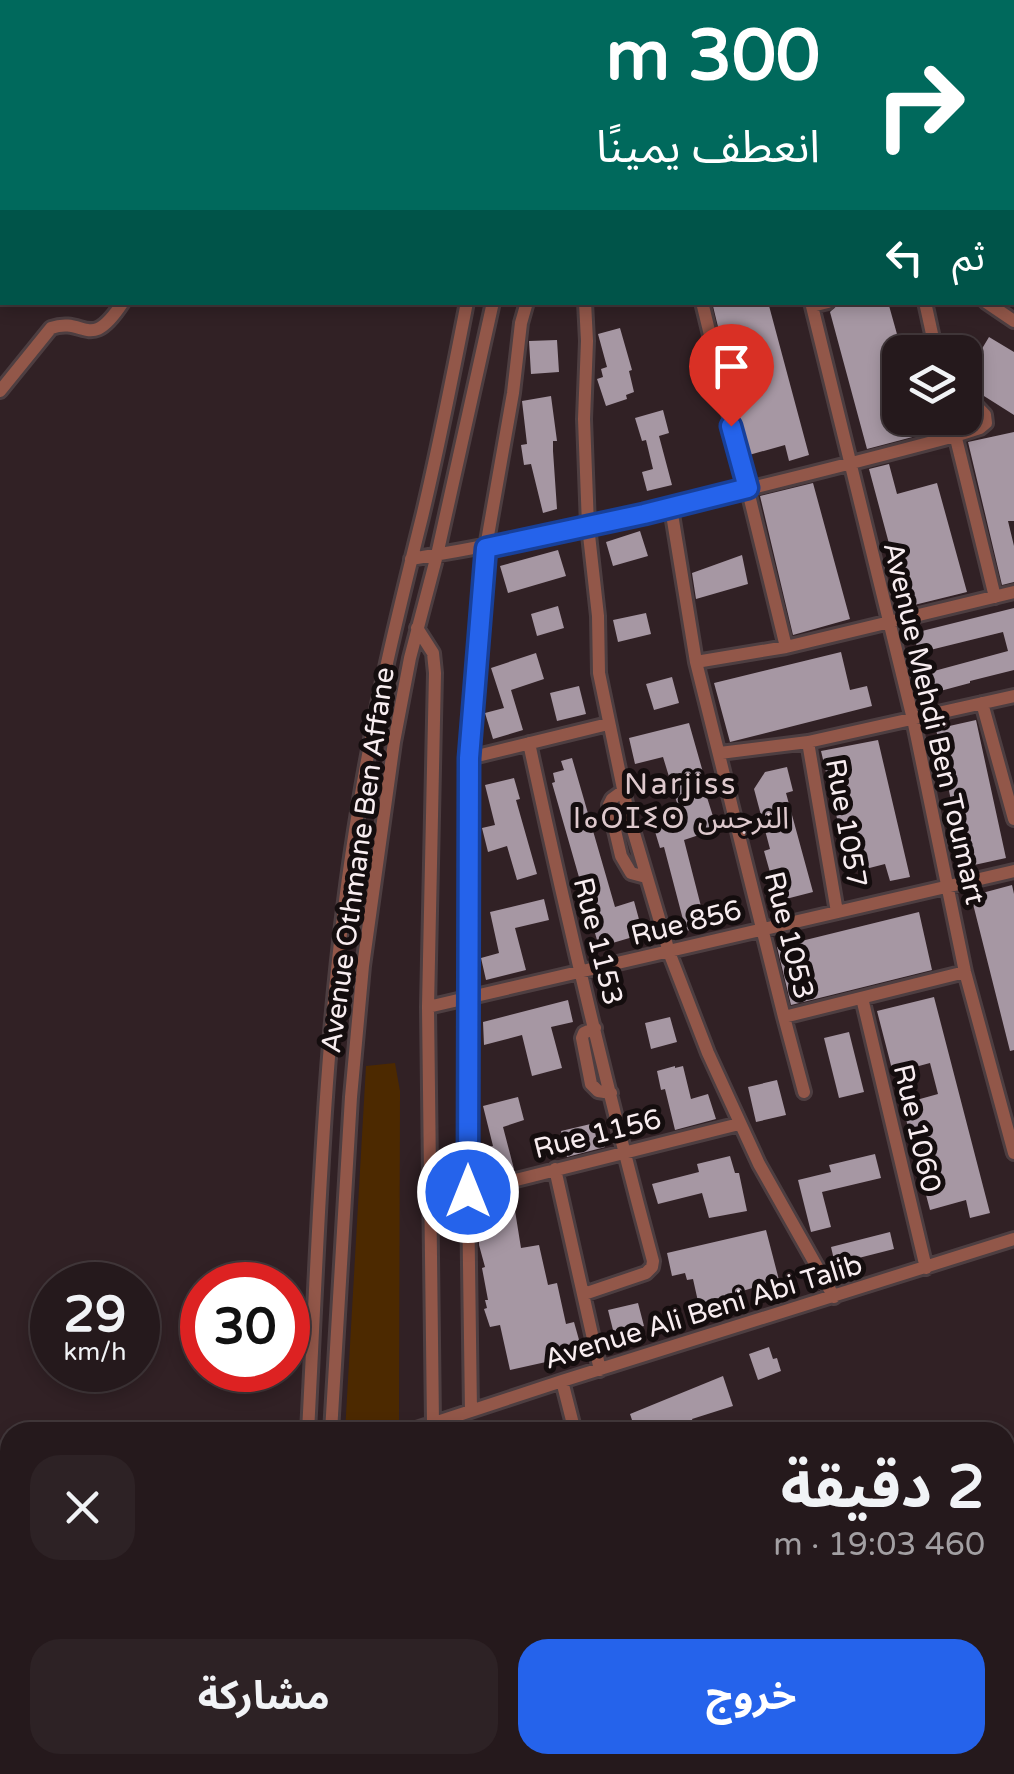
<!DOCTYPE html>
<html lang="ar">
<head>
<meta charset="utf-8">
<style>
	:root { --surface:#25191c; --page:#2d2225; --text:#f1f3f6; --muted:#a3a0a3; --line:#42383b; --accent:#2563eb }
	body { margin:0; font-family:"Varela Round","Noto Sans Arabic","Noto Sans Tifinagh",sans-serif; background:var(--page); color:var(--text); direction:rtl; height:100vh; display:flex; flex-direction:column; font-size:38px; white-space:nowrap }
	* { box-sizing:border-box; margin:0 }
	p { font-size:32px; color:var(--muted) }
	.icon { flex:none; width:55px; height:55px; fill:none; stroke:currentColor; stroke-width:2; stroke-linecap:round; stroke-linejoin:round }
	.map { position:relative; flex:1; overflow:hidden; direction:ltr }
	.drawer { position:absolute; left:0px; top:1422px; width:1015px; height:352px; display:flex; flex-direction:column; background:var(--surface); border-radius:30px 30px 0 0; box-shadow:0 5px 15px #0003,0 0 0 2px var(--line); direction:rtl }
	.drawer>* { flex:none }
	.hud { position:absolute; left:0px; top:0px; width:1015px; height:305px; box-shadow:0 5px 15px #0003,0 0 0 2px var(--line); direction:rtl; background:#00695c; color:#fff; overflow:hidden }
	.tools { position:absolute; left:882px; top:335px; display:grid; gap:20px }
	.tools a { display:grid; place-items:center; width:100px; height:100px; border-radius:20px; background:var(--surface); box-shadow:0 5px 15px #0003,0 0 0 2px var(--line); font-size:50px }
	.speed { position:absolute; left:30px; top:1262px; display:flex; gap:20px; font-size:50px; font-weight:700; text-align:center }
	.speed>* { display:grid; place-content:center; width:130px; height:130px; border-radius:50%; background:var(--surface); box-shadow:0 5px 15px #0003,0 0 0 2px var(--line); line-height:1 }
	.speed small { font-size:25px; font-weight:400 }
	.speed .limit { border:15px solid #d22; background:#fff; color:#111 }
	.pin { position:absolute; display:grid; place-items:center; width:85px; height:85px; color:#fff; margin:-102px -42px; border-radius:50% 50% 50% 0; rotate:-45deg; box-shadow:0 0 10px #0007 }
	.pin .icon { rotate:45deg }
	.me { position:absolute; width:110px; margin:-55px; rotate:0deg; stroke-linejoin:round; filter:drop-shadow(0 0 8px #0008) }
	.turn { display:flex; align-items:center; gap:35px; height:210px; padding:0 30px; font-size:45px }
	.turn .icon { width:130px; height:130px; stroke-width:2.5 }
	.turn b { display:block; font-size:70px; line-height:85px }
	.then { display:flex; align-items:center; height:95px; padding:0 30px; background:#0003; gap:20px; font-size:38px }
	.round { display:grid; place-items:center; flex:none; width:105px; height:105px; border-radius:30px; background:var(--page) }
	.head { display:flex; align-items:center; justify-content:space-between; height:170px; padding:0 30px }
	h1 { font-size:60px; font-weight:700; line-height:75px }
	.action { display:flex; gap:20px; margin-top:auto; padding:20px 30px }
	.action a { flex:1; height:115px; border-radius:30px; background:var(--accent); color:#fff; font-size:40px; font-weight:700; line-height:115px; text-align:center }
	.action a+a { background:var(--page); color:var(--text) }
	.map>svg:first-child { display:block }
</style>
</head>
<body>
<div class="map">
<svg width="1014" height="1774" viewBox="0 0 1014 1774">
	<rect width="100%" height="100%" fill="#312125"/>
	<!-- green -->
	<path fill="#4c2900" d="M395 1063 400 1091 399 1422 368 1432H345L366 1066Z"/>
	<!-- building -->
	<path fill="#a697a3" d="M712 302H768L809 455 789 461 785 445 749 455Z
		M848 302H888L902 352H900V418H919L924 434 867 449 830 312 837 305Z
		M620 328 632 370 629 371 634 392 626 395 627 399 606 406 597 379 603 377 601 369 607 367 598 334Z
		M989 337 1014 352V415L965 384V377Z
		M557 340 559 372 531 374 529 341Z
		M551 396 557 441H553V451L557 509 543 513 531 464 524 465 521 445 527 444 522 401Z
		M663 410 669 433 659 436 672 485 647 491 642 472 653 469 646 440 642 441 635 418Z
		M1014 432V521H1008L1014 546V582L1002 585 968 442Z
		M889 464 897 494 937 483 967 592 906 607 869 469Z
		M813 483 850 619 793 635 760 496Z
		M640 531 648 556 613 566 606 542Z
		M558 550 566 576 508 593 500 566Z
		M742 555 748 584 696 599 692 573Z
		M558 606 564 628 537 636 531 614Z
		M1014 608V670L970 681V683L929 694 923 674 1008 651 1003 632 918 653 914 633Z
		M646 613 651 634 618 642 613 620Z
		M841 652 850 690 867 686 872 706 730 742 714 683Z
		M536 653 544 679 511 690 523 730 493 739 485 713 504 708 491 668Z
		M672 677 679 703 654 710 646 684Z
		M579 686 586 714 557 721 550 693Z
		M976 720 1006 858 965 867 936 729Z
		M689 723 708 790 705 791 717 829 684 840 706 926 686 931 664 847 660 848 653 825 681 816 663 757 635 764 629 738Z
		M878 740 910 877 890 881 885 864 850 873 821 751Z
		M572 758 615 907 634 901 643 934 599 947 552 783 555 782 553 773 564 770 561 761Z
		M787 767 793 791 786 793 813 892 778 901 764 851 770 849 754 789 765 772Z
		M514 778 520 799 516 800 537 874 517 880 507 846 488 852 482 828 495 825 485 785Z
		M1012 885 1014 894V1050L1010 1051 971 896Z
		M544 899 549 920 515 928 526 970 486 980 481 958 499 953 490 912Z
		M919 912 932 970 791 1005 777 947Z
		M934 997 990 1213 970 1218 966 1200 930 1210 902 1104 938 1094 930 1063 893 1073 877 1011Z
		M568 1000 573 1022 551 1027 562 1068 532 1076 522 1035 484 1045 483 1022Z
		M670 1017 677 1042 651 1049 645 1023Z
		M849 1032 864 1092 839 1098 824 1038Z
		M675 1066V1068L683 1066 691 1099 708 1094 716 1119 675 1130 665 1089 661 1090 657 1071Z
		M777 1080 786 1115 756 1122 748 1087Z
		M518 1097 524 1120 503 1127 514 1169 488 1174 482 1148 493 1146 483 1106Z
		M599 1122 605 1147 567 1157 561 1131Z
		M875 1154 881 1178 822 1192 831 1227 811 1232 798 1180 831 1172 829 1165Z
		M730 1156 735 1173H739L747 1211 709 1218 702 1193 658 1204 652 1184 699 1172 697 1164Z
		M512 1192 521 1248 539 1245 548 1285 557 1283 566 1324 574 1322 583 1354 556 1362 555 1360 510 1370 500 1325 490 1327 484 1309 487 1308 485 1300H488L482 1268 485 1267 479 1245 478 1200Z
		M766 1230 779 1280 726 1296 727 1299 699 1306 693 1279 687 1280 685 1273 672 1276 667 1253Z
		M890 1232 894 1249 835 1264 831 1247Z
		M638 1303 644 1326 614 1334 608 1310Z
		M769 1347 773 1359 777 1358 781 1371 758 1380 749 1354Z
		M723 1376 733 1406 692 1419 696 1432H670L668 1427 663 1429 662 1426 636 1432 630 1414Z"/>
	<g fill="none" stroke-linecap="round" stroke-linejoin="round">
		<defs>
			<path id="minor" d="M853 0V2
				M995 0 996 2
				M422 2 424 0
				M530 2 531 0
				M555 2V0
				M598 2V0
				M1012 54H1014
				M1012 73 1014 79
				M1012 197 1014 196
				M1012 249 1014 250
				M585 302 587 341 584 419 588 526 598 616 599 673 628 813 669 952 708 1053 759 1164 834 1297
				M702 302 786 647
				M811 302 913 719 965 972 1014 1153
				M925 302 936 352
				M986 302 1014 321
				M812 306 828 302
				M0 391 51 328C86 316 89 354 123 302
				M951 418 995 597
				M671 508 696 662 784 1017 965 972
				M411 559C595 528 775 484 955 436L980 428 986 423 985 415 965 394
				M417 628 433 653 435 673 428 1007 433 1423
				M696 662 786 647 1014 592
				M982 703 1014 819
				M808 742 837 912
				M529 743C566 916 607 1089 653 1261L652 1267 646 1273 584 1294
				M720 753 808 742 1014 696
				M469 758 608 724
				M623 791 612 799 609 805 621 856 631 873 646 877
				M862 998 926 1268
				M428 1007 1014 871
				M784 1017 804 1092
				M595 1028 584 1033 582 1038 591 1084 598 1091 611 1093
				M555 1169 600 1370
				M468 1192 739 1124
				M562 1381 575 1432
				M471 1411 468 1192 469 758 486 547 513 393 521 323 527 302
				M308 1432C319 1223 324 1013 359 806 375 708 398 613 422 517 439 446 453 374 467 302
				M331 1432 351 1097 363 966 394 742 410 658 437 555 493 302
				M407 1432 562 1381 1014 1239
				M0 1586 10 1581
				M0 1606 10 1602
				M323 1765 325 1774
				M346 1765 347 1774
				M378 1765V1774
				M657 1765 659 1774
				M750 1765 752 1774
				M843 1765 846 1774
				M855 1774 870 1765"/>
		</defs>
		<!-- minor casing -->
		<use href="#minor" stroke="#4d3e41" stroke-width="18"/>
		<!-- minor -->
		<use href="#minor" stroke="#925749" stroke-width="12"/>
	</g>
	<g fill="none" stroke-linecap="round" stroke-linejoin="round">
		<defs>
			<path id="route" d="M468 1192 469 758 486 548 644 514 748 488 731 426"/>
		</defs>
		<!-- route casing -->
		<use href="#route" stroke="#184099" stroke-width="25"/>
		<!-- route -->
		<use href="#route" stroke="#2563eb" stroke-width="18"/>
	</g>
	<g text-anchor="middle" stroke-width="10" stroke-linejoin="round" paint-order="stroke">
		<!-- street labels -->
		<g font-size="28" fill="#f8edf0" stroke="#140d0e">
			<text transform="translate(935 723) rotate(77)" y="10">Avenue Mehdi Ben Toumart</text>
			<text transform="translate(847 823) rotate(80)" y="10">Rue 1057</text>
			<text transform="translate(357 860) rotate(-82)" y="10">Avenue Othmane Ben Affane</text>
			<text transform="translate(686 922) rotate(-14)" y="10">Rue 856</text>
			<text transform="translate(790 935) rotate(76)" y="10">Rue 1053</text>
			<text transform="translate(599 941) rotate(76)" y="10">Rue 1153</text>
			<text transform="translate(918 1128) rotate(77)" y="10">Rue 1060</text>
			<text transform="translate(597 1133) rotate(-14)" y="10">Rue 1156</text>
			<text transform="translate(703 1311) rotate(-17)" y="10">Avenue Ali Beni Abi Talib</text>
		</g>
		<!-- neighbourhood labels -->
		<g font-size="30" letter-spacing="2.5" fill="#dec9cd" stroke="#140d0e">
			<text x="681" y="794">Narjiss<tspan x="681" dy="34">ⵏⴰⵔⵊⵉⵙ النرجس</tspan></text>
		</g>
	</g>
</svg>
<div class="tools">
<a><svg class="icon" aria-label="layers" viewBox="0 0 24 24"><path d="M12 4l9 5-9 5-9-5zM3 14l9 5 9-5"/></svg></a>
</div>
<div class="speed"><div>29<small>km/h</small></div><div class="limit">30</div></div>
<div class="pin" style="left:731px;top:426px;background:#d93025"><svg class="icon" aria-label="arrive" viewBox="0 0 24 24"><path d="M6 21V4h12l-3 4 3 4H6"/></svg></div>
<svg class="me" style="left:468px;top:1192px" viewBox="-20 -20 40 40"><circle r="17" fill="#2563eb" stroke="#fff" stroke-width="3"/><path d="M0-11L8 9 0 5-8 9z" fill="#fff"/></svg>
<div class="hud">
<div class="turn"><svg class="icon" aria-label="right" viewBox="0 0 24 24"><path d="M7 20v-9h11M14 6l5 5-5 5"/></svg><div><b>300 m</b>انعطف يمينًا</div></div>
<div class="then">ثم<svg class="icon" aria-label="left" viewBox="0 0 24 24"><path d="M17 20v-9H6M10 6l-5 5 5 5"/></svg></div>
</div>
<section class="drawer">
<div class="head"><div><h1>2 دقيقة</h1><p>460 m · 19:03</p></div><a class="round"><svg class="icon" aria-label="close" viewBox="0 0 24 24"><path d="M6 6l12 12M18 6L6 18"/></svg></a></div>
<div class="action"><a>خروج</a><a>مشاركة</a></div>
</section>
</div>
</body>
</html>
